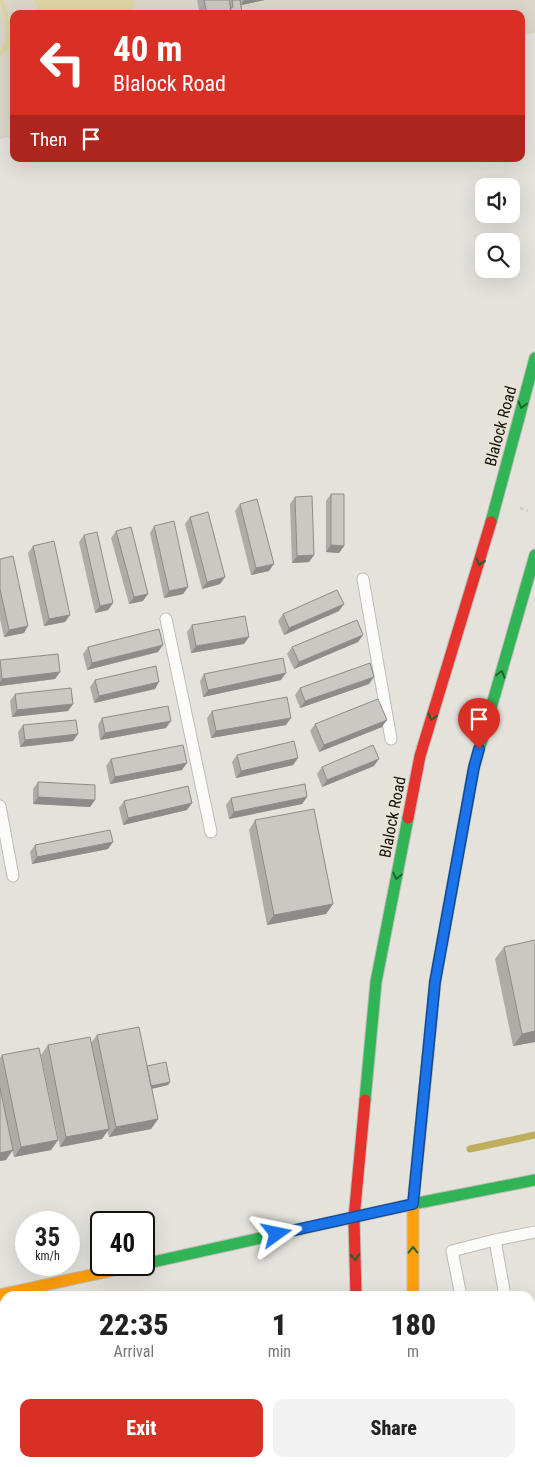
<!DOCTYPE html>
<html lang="en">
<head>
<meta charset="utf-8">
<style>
	:root { --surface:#fff; --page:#f2f2f2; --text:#222; --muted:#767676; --accent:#d93025 }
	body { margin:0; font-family:"Roboto Condensed",sans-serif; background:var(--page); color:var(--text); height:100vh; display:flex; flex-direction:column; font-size:19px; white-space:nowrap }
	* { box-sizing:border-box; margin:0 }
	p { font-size:16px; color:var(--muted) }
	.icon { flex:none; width:28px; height:28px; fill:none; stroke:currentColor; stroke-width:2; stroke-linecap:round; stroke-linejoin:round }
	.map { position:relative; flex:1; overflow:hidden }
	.side { position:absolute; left:0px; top:1291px; width:535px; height:176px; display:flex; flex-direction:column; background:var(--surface); border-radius:15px 15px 0 0; box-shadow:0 5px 20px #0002 }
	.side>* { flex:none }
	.banner { position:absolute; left:10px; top:10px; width:515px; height:152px; border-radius:10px; box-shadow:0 5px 20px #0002; background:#d93025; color:#fff; overflow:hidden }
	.fabs { position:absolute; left:475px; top:178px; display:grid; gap:10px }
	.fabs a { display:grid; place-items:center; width:45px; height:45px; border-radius:10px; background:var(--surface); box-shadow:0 5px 20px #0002; font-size:25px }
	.speed { position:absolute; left:15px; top:1211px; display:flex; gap:10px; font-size:25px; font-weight:700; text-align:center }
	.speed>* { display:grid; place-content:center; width:65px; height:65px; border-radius:50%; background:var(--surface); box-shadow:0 5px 20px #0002; line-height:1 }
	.speed small { font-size:12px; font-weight:400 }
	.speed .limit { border:2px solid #111; border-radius:8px; background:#fff; color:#111 }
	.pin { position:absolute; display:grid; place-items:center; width:42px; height:42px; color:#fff; margin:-51px -21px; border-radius:50% 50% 50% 0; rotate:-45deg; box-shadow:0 0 5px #0007 }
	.pin .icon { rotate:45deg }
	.me { position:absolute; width:55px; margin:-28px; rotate:78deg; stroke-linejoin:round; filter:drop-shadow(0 0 4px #0008) }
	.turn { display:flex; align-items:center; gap:18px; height:105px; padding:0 20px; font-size:22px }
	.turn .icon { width:65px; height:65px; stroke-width:2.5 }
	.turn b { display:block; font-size:35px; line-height:42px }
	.then { display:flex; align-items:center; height:48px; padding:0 20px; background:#0003; gap:10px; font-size:19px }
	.eta { display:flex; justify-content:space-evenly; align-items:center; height:85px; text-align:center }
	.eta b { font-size:30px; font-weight:800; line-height:35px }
	.action { display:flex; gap:10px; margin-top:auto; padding:10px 20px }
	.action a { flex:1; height:58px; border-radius:10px; background:var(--accent); color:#fff; font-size:20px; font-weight:800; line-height:58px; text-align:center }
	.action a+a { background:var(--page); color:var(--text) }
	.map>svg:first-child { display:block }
</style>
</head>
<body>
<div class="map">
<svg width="535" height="1467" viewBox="0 0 535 1467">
	<rect width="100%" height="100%" fill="#e4e2db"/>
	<!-- built -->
	<path fill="#dad7c8" d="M0 0H535V33L521 35V14H14V136L0 139Z"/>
	<!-- green -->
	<path fill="#dfd4a2" d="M0 0H4C8 16 20 47 0 56 0 49 3 47 5 41 9 29 2 12 0 0Z
		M33 0H133L134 7 131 14H35L38 8Z"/>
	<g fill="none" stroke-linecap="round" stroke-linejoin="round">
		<!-- stream -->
		<path stroke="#beae5d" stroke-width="7" d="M470 1149 535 1135"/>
		<defs>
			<path id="lane" d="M363 579 391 739
				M166 619 211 832
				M0 806 13 876
				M495 1240 505 1296
				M461 1296 452 1251 495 1240 535 1232
				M530 1428 532 1436H530
				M314 1462 315 1467"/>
			<path id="fast" d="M491 522 535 358
				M428 1055 435 982 474 767 535 555
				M365 1100 376 982 408 818
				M144 1264 413 1204 535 1180
				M365 1462 366 1467"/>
			<path id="slow" d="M0 1295 137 1265
				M413 1296V1204L428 1055
				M422 1462V1467"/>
			<path id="jam" d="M408 818 420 756 491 522
				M356 1296 354 1218 365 1100"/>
		</defs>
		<!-- lane casing -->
		<use href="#lane" stroke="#bebcb6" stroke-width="13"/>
		<!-- fast casing -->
		<use href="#fast" stroke="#bebcb6" stroke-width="13"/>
		<!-- slow casing -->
		<use href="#slow" stroke="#bebcb6" stroke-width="13"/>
		<!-- jam casing -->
		<use href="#jam" stroke="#bebcb6" stroke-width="13"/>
		<!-- path -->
		<path stroke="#cececb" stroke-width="3" stroke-dasharray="4 2.5" stroke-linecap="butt" d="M520 508 528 511"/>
		<!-- lane -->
		<use href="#lane" stroke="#fbfbfa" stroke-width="11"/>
		<!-- fast -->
		<use href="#fast" stroke="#30b455" stroke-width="11"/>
		<!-- slow -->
		<use href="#slow" stroke="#ff9f0a" stroke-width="11"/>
		<!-- jam -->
		<use href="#jam" stroke="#e5322d" stroke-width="11"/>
	</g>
	<!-- wall -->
	<path fill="#adaca7" d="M197 0H265L241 5 242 13V14H200Z
		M331 494 344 546 339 553 326 552V501Z
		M295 497 314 555 309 562 292 563 290 504Z
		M240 504 269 571 251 575 235 511Z
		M190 517 225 577 220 584 202 589 185 524Z
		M154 526 188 587 183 594 164 598 150 533Z
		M116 531 143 601 129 604 111 538Z
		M84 535 113 603 108 610 95 613 79 542Z
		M33 546 70 615 65 622 44 626 28 553Z
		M0 559 24 633 4 637 0 619Z
		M339 611 284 635 278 621 283 614Z
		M192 625 244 644 191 653 187 632Z
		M363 635 358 642 294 669 287 654 292 647Z
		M88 647 158 652 87 670 83 654Z
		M0 660 60 672 55 679 0 686Z
		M204 674 281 680 203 697 200 681Z
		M95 680 155 689 94 703 90 687Z
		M369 684 300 708 295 695 300 688Z
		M15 694 73 704 68 711 12 717 10 701Z
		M212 711 286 725 211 738 207 718Z
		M102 718 166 728 100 740 98 725Z
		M315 724 382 727 319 752 310 731Z
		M23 725 73 741 20 747 18 732Z
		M237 755 298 758 293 765 236 778 232 762Z
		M111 759 182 770 110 784 106 766Z
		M374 766 322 787 317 774 322 767Z
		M38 782 90 807 33 804V789Z
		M307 797 302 804 229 819 226 805 231 798Z
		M124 801 187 810 123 825 119 808Z
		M255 820 333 904 326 914 267 925 249 830Z
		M35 845 108 849 32 864 30 852Z
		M504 947 535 1042 513 1046 495 959Z
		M97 1035 147 1066 170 1082 168 1085 152 1089 158 1119 151 1129 109 1137 107 1130 102 1139 60 1147 41 1055 48 1045 91 1043Z
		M2 1055 58 1140 51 1150 14 1157 12 1150 6 1160 0 1161V1058Z"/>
	<!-- shaded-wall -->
	<path fill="#8d8c88" d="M244 0H265L241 5Z
		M331 545 344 546 339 553 326 552Z
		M314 555 309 562 292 563 297 556Z
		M274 564 269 571 251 575 256 568Z
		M225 577 220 584 202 589 207 582Z
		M188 587 183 594 164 598 169 591Z
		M148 594 143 601 129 604 134 597Z
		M113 603 108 610 95 613 100 606Z
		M344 604 339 611 284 635 289 628Z
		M70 615 65 622 44 626 49 619Z
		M28 626 24 633 4 637 9 630Z
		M363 635 358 642 294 669 299 662Z
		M249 637 244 644 191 653 196 646Z
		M163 645 158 652 87 670 92 663Z
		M60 672 55 679 0 686V682L2 679Z
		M286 673 281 680 203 697 208 690Z
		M374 677 369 684 300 708 305 701Z
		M159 682 155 689 94 703 99 696Z
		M73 704 68 711 12 717 17 710Z
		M291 718 286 725 211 738 216 731Z
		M387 720 382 727 319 752 324 745Z
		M171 721 166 728 100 740 105 733Z
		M78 734 73 741 20 747 25 740Z
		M298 758 293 765 236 778 241 771Z
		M379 759 374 766 322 787 327 780Z
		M187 763 182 770 110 784 115 777Z
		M38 797 95 800 90 807 33 804Z
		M307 797 302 804 229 819 234 812Z
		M192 803 187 810 123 825 128 818Z
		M113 842 108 849 32 864 37 857Z
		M333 904 326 914 267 925 274 915Z
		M535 1031V1042L513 1046 522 1034Z
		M170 1082 168 1085 146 1090 149 1086Z
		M158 1119 151 1129 109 1137 116 1127Z
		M109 1129 102 1139 60 1147 66 1137Z
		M58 1140 51 1150 14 1157 21 1147Z
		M13 1150 6 1160 0 1161V1153Z"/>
	<!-- building -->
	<path fill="#c9c8c2" stroke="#8d8c88" d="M204 0H229L232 14H207Z
		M232 0H240L242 13 232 14 230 8 233 7Z
		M331 494H344V546L331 545Z
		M312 496 314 555 297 556 295 497Z
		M257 499 274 564 256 568 240 504Z
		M208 512 225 577 207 582 190 517Z
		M174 521 188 587 169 591 154 526Z
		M131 527 148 594 134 597 116 531Z
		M97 532 113 603 100 606 84 535Z
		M54 541 70 615 49 619 33 546Z
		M13 556 28 626 9 630 0 589V559Z
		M337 590 344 604 289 628 283 614Z
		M245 616 249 637 196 646 192 625Z
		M357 620 363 635 299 662 292 647Z
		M159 629 163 645 92 663 88 647Z
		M58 654 60 672 2 679 0 660Z
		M283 658 286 673 208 690 204 674Z
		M370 663 374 677 305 701 300 688Z
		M156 666 159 682 99 696 95 680Z
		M71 688 73 704 17 710 15 694Z
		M287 697 291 718 216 731 212 711Z
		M378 699 387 720 324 745 315 724Z
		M168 706 171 721 105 733 102 718Z
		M76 720 78 734 25 740 23 725Z
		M294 741 298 758 241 771 237 755Z
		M183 745 187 763 115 777 111 759Z
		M373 745 379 759 327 780 322 767Z
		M38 782 95 785V800L38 797Z
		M305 784 307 797 234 812 231 798Z
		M188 786 192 803 128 818 124 801Z
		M314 809 333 904 274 915 255 820Z
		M110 830 113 842 37 857 35 845Z
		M535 940V1031L522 1034 504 947Z
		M139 1027 158 1119 116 1127 97 1035Z
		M90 1037 109 1129 66 1137 48 1045Z
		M39 1048 58 1140 21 1147 2 1055Z
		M166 1062 170 1082 151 1086 147 1066Z
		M0 1088 13 1150 0 1153Z"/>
	<!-- one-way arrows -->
	<defs><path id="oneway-chevron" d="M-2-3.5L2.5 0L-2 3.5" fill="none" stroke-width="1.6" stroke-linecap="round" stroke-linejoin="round" transform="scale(1.25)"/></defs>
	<g stroke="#206230">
		<use href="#oneway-chevron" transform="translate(522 405) rotate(105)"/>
		<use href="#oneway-chevron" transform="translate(480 562) rotate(107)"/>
		<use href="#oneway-chevron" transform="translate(501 674) rotate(-74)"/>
		<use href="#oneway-chevron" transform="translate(432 717) rotate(107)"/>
		<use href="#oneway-chevron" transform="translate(397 876) rotate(101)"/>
		<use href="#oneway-chevron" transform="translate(413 1250) rotate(-90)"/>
		<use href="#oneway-chevron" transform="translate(355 1257) rotate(88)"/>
	</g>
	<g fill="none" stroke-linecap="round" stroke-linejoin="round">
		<defs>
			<path id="route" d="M277 1234 413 1204 435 982 474 767 479 749"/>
		</defs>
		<!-- route casing -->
		<use href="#route" stroke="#114b97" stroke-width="12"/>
		<!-- route -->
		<use href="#route" stroke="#1a73e8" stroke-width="9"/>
	</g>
	<g text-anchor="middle" stroke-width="4" stroke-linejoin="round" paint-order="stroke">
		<!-- street labels -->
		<g font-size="16" fill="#100f0b" stroke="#e8e5d7">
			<text transform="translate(500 426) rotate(-75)" y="6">Blalock Road</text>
			<text transform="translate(392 817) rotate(-79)" y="6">Blalock Road</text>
		</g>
	</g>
</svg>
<div class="fabs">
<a><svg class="icon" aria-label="sound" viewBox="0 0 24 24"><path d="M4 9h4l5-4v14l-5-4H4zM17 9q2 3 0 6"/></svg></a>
<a><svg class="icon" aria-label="search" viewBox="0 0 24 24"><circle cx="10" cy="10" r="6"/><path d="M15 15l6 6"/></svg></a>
</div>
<div class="speed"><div>35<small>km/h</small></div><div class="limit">40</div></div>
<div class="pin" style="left:479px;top:749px;background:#d93025"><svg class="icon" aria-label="arrive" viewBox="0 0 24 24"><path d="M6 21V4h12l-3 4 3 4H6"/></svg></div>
<svg class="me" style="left:277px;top:1234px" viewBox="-20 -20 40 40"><path d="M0-17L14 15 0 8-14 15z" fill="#1a73e8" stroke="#fff" stroke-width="4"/></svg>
<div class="banner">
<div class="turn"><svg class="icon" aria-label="left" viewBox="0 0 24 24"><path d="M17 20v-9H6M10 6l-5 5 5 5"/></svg><div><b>40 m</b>Blalock Road</div></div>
<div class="then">Then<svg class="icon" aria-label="arrive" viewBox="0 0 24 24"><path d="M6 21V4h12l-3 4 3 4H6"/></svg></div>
</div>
<section class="side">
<div class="eta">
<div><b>22:35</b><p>Arrival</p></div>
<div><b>1</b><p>min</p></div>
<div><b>180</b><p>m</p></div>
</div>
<div class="action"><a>Exit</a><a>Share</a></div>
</section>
</div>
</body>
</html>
